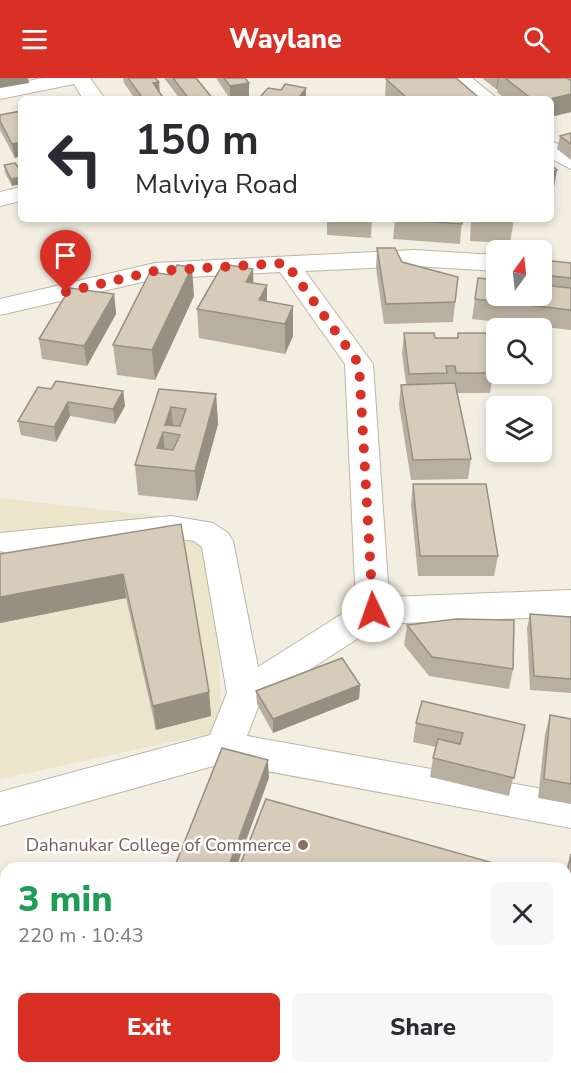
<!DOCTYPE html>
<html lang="en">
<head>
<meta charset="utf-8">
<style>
	:root { --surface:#fff; --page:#f7f7f7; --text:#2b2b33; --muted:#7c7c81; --accent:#d93025 }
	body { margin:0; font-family:"Nunito Sans",sans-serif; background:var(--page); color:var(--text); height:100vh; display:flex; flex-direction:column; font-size:22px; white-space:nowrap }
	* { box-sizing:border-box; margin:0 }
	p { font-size:20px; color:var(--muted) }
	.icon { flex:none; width:33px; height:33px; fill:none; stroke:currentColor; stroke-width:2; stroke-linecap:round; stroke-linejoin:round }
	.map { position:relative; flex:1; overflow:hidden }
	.panel { position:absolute; left:0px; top:784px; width:572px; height:212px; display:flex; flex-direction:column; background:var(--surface); border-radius:18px 18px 0 0; box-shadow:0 3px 9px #0003 }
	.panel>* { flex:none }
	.banner { position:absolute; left:18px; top:18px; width:536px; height:126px; border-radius:9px; box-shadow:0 3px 9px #0003; background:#fff; color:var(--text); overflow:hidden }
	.needle { width:39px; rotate:15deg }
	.controls { position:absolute; left:486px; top:162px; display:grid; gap:12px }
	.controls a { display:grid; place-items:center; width:66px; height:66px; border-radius:9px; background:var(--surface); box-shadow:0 3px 9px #0003; font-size:30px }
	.pin { position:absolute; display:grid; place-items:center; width:51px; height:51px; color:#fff; margin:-62px -26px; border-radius:50% 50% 50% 0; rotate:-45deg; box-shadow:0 0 6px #0007 }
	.pin .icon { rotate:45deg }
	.me { position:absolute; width:66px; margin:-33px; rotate:357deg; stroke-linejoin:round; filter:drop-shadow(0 0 4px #0008) }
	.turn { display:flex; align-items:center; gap:21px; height:126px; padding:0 18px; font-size:27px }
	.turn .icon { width:78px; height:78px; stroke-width:2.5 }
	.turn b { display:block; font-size:42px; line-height:51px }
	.round { display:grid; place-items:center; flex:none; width:63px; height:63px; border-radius:9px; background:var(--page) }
	.overview { display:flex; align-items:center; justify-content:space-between; height:102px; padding:0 18px }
	h1 { font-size:36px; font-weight:800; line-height:45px; color:#1e9e55 }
	.action { display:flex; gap:12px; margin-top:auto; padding:12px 18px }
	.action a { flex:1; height:69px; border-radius:9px; background:var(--accent); color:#fff; font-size:24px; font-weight:800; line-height:69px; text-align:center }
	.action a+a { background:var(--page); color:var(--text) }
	header { display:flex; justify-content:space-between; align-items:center; height:78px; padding:0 18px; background:var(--accent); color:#fff; font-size:27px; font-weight:800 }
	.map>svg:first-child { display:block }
</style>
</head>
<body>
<header><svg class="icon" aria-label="menu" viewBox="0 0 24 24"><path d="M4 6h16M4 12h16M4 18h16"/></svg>Waylane<svg class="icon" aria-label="search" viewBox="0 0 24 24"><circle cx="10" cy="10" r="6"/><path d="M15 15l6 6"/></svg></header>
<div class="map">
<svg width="571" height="995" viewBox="0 0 571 995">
	<rect width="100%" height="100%" fill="#f2eee2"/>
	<!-- education -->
	<path fill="#ece4cb" d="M0 420 213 444 222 653 0 701Z"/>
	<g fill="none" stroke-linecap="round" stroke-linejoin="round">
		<defs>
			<path id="minor" d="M42 0H90L105 21H83L74 6 0 21V9Z
				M448 0H472L498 21H473Z
				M550 62 571 73V91L550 80Z
				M21 109V123L0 128V114Z
				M415 172 496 177V193L415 188 305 193 373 286 389 519 571 512V538L380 546 260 624 247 658 571 716V750L224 685 0 748V714L210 657 227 615 202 469 194 463 171 460 9 476 0 473V455L171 438 213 445 228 455 233 463 258 589 356 527 345 286 280 194 155 201 0 237V221L155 185Z
				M6 975V990H196L194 995H0V978Z
				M240 990H292L295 995H242Z"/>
		</defs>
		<!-- minor casing -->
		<use href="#minor" stroke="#beb6a5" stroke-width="2"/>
		<!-- minor -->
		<use href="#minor" fill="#fff" fill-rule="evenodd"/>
	</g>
	<!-- wall -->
	<path fill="#b9afa0" d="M123 0H155L159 15 164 21H135L124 5Z
		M164 0H196L213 21H180Z
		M216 0H245L249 19 230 21Z
		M482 0H571V34L550 39V21H505L497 14V11H496Z
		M386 1 476 21H387L385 19Z
		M21 33 15 80 0 52V43Z
		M571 55V82L557 71 560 58Z
		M4 87 21 94 12 108 5 95Z
		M317 141H372L371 160 327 157V142H317Z
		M395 141H462L460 166 393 161Z
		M471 141H514L510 165 470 163Z
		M377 170 402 184 458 199 453 244 384 246 376 190Z
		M542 182 571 185V252L472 241 478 200 542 218Z
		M253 191V205L267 207V223L293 228V258L285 276 199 260 197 231Z
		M114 216 116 236 87 288 42 281 39 261Z
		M194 218 155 302 117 297 113 267Z
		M404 255 435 260H457L458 255 493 295 490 315H457L471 381 468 401 411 402 399 327 401 307 406 306 402 276Z
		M51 311 123 313 125 328 115 346 70 338 56 364 21 357 18 343Z
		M159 311 216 316 218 346 197 423 138 417 135 387Z
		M413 406 498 478 494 498H418L411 426Z
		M181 446 209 614 211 638 156 652 126 520 0 545V476Z
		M530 536 571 539V615L530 612 527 550Z
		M407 547 513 591 509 611 429 598 404 567Z
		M360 607 359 621 273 655 257 626 256 613Z
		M550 637 571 641V726L538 720 545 656Z
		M416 645 525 647 509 718 430 699 433 680 436 669 413 664Z
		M571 775V992L566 990V791Z
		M0 808H6V867H0Z
		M0 904H6V966H0Z"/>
	<!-- shaded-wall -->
	<path fill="#968f82" d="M0 0H28L29 5 0 10Z
		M498 0H499L497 11H496Z
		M159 4 160 17 153 5Z
		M249 5V19L230 21V8Z
		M306 10V21H298Z
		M571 16V34L550 39V21Z
		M477 18 476 21H463Z
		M21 64V78L15 80 12 66Z
		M557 92 552 121H550V94Z
		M21 99V106L12 108 11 101Z
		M192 189 194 218 155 302 152 272Z
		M253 191 254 221 246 204Z
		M267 207V237L259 222Z
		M114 216 116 236 87 288 84 268Z
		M293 228V258L285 276V246Z
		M123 313 125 328 115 346 113 331Z
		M216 316 218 346 197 423 195 393Z
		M68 324 70 338 56 364 54 349Z
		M171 329 174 356 165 347Z
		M163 354 166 384 157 370Z
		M123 496 126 520 0 545V519Z
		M360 607 359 621 273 655V641Z
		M209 614 211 638 156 652 153 628Z
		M268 682 269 700 236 790H228Z"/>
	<!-- building -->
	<path fill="#d7ccba" stroke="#968f82" stroke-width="1.5" fill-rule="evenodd" d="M128 0H155L159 4 153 5 164 21H143Z
		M173 0H196L213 21H189Z
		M224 0H245L249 5 230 8Z
		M390 0H456L477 18 463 21H408L386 1Z
		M505 0H567L571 3V16L550 21H532Z
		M285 6 306 10 298 21H269L260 19 268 10 281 12Z
		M21 33V64L12 66 0 43V37Z
		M571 55V66L560 58Z
		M15 85 21 94V99L11 101 4 87Z
		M550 86 557 92 550 94Z
		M395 141H462V146Z
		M377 170H395L402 184 458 199 455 224 386 226Z
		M542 182 571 185V200L542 197Z
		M223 186 253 191 246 204 267 207 259 222 293 228 285 246 197 231Z
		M177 187 192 189 152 272 113 267 150 194 172 197Z
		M478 200 496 202V218H542V207L571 210V232L475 221Z
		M70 210 114 216 84 268 39 261Z
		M404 255H434L435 260H458V255H486L493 295H456L455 288H446L447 295 409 296Z
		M56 303 123 313 113 331 68 324 54 349 18 343 38 309 51 311Z
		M455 305 471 381 413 382 401 307Z
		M159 311 216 316 195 393 135 387ZM171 329 186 331 180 348 165 347ZM163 354 180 357 173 372 157 370Z
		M413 406H486L498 478H420Z
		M181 446 209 614 153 628 123 496 0 519V476Z
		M530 536 571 539V601L534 598Z
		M456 541 514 542 513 591 432 579 407 547Z
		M342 580 360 607 273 641 256 613Z
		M422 623 525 647 514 700 433 680 438 661 460 666 463 655 416 645Z
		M550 637 571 641V706L544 701Z
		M222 670 268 682 228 790H174Z
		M266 721 511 790H239Z
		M571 776 570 995H414L415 990H566V803Z
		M0 808H6V854L0 855Z
		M0 904H6V950H0Z"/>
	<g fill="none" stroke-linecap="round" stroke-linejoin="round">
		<!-- route -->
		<path stroke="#d93025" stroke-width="10" stroke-dasharray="0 18" d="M66 214 155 193 286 185 359 286 373 533"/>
	</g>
	<!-- markers -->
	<circle fill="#8d6e63" stroke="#fff" stroke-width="2" cx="303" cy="767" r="6"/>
	<g text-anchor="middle" stroke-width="5" stroke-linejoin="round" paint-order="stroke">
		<!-- education labels -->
		<g font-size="18" fill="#785e54" stroke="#fff" text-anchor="end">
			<text x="291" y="773">Dahanukar College of Commerce</text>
		</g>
	</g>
</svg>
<div class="controls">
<a><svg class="needle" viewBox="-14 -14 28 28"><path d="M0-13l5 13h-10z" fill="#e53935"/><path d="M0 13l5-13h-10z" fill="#7c7c81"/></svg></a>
<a><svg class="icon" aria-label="search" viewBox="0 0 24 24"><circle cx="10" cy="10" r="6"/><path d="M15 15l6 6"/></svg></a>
<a><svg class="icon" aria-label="layers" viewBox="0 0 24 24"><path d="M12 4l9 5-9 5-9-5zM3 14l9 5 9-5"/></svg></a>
</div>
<div class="pin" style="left:66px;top:214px;background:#d93025"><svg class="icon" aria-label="arrive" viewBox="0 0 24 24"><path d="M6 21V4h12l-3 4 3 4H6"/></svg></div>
<svg class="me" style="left:373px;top:533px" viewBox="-20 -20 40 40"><circle r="19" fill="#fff"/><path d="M0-13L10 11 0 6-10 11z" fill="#d93025"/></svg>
<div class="banner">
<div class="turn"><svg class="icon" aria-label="left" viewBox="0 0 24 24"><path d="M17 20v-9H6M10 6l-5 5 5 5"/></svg><div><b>150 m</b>Malviya Road</div></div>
</div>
<section class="panel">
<div class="overview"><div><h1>3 min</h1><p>220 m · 10:43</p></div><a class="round"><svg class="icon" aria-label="close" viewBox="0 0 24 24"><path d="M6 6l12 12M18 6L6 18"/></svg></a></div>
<div class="action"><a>Exit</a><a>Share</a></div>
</section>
</div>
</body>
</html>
